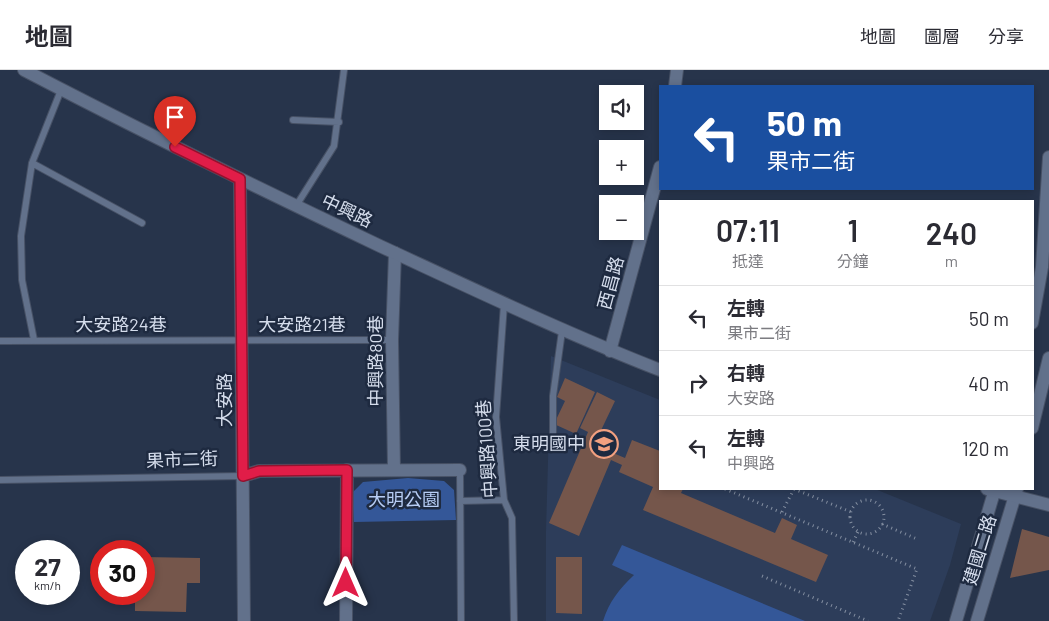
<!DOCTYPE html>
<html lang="zh-TW">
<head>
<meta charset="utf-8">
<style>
	:root { --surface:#fff; --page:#f2f2f3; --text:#2b2b33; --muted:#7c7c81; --line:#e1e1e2 }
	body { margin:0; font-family:Barlow,"Noto Sans TC",sans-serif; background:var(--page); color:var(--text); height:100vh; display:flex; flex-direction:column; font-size:19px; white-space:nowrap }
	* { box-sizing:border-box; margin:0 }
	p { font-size:16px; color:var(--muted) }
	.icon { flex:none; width:28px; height:28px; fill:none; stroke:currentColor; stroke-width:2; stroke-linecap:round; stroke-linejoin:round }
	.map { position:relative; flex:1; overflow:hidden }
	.panel { position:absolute; left:659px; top:130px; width:375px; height:290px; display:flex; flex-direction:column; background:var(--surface); border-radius:0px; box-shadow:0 2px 8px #0003 }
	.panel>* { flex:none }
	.top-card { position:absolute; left:659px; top:15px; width:375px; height:105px; border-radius:0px; box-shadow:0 2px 8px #0003; background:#1a4fa0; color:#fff; overflow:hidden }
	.buttons { position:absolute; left:599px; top:15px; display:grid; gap:10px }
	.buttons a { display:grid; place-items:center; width:45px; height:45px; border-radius:0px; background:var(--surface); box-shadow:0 2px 8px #0003; font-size:25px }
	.speed { position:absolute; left:15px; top:470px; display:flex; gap:10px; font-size:25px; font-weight:700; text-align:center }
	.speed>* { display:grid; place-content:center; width:65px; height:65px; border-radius:50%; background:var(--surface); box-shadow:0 2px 8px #0003; line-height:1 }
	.speed small { font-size:12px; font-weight:400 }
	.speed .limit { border:8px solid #d22; background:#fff; color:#111 }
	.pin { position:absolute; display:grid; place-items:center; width:42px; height:42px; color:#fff; margin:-51px -21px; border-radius:50% 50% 50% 0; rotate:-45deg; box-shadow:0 0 5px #0007 }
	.pin .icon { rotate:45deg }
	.me { position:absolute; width:55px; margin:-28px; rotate:0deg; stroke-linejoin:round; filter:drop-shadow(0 0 4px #0008) }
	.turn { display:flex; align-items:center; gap:18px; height:105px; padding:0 25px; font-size:22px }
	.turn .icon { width:65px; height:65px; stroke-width:2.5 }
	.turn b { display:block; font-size:35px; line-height:42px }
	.eta { display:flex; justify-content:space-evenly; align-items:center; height:85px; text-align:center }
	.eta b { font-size:30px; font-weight:600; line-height:35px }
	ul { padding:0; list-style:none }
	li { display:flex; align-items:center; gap:15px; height:65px; padding:0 25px; border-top:1px solid var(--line) }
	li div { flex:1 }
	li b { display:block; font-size:19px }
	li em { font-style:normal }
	header { display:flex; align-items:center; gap:30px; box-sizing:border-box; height:70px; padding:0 25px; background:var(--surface); border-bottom:1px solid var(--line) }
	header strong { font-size:24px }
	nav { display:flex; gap:28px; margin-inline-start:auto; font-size:18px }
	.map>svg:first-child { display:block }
</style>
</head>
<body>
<header>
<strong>地圖</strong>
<nav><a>地圖</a><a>圖層</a><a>分享</a></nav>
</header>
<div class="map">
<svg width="1049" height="551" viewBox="0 0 1049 551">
	<rect width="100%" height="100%" fill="#27344b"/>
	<!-- built -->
	<path fill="#2d3d5a" d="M551 286 660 330V419H875L961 454 950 495 930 551H546V461Z"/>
	<!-- green -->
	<path fill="#345798" d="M408 408 444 411 454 420 456 450 354 452 352 423 363 412Z
		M622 475 805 551H603C609 532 619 519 634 505L612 495Z"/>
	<!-- building -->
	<path fill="#75564b" d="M565 308 595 322 576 364 554 354 565 331 557 327Z
		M597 322 615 331 594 375 625 388 632 370 660 381V419H683L681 423 775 463 782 448 797 455 791 469 828 485 816 512 643 440 653 417 619 402 622 395 611 390 579 466 549 453 588 362 580 358Z
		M1022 459 1049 467V500L1010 508Z
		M144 487 200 488V513H187L186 542 135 541V524H144Z
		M556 487H582V544L556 543Z"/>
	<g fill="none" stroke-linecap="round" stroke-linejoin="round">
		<defs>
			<path id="service" d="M293 50 339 52
				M32 93 142 153
				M296 136 334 76 344 0
				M504 234 496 347 504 430 512 448 514 551
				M34 270 22 210 21 166 32 93 61 20
				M0 271 392 270
				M553 371V326L562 261
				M460 400 461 551
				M0 410 243 406
				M460 431 504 430"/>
			<path id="minor" d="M675 16 677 0
				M240 109 244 551
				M610 281 660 97
				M394 400 392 270 395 183
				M243 406 259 401 460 400
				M346 551 347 400"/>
			<path id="tertiary" d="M1032 253 1042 197 1049 87
				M1032 358 1049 288
				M956 551 995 419
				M977 551 1017 419"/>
			<path id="secondary" d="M24 0C141 61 260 119 380 176 473 219 565 263 660 300
				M987 419 1049 435"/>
		</defs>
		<!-- service casing -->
		<use href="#service" stroke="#475165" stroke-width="8"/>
		<!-- minor casing -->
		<use href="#minor" stroke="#475165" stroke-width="14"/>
		<!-- tertiary casing -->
		<use href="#tertiary" stroke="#475165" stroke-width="14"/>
		<!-- secondary casing -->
		<use href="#secondary" stroke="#475165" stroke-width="14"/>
		<!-- path -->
		<path stroke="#848fa1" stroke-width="3" stroke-dasharray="1 4" stroke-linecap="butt" d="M725 419 917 499 898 551
			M794 419 851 442
			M850 447a17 17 0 1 1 34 0a17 17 0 1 1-34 0Z
			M782 442 794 419
			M882 454 917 469
			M853 472 858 462
			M762 506 868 551"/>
		<!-- service -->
		<use href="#service" stroke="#62718b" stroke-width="6"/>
		<!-- minor -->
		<use href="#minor" stroke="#62718b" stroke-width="12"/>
		<!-- tertiary -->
		<use href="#tertiary" stroke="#62718b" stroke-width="12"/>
		<!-- secondary -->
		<use href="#secondary" stroke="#62718b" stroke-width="12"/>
	</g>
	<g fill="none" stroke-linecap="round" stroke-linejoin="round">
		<defs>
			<path id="route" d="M175 77 240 109 243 406 259 401 347 400 346 513"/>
		</defs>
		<!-- route casing -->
		<use href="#route" stroke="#92132f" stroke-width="12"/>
		<!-- route -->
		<use href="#route" stroke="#e11d48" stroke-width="9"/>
	</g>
	<!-- icons -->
	<defs>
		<symbol id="school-ring" viewBox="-11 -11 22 22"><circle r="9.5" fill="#1e2a40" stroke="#f2a080" stroke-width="1.5"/><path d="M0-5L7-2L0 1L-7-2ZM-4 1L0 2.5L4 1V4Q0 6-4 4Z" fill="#f2a080"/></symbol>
	</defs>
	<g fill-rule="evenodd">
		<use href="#school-ring" x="588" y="358" width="32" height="32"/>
	</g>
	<g text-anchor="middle" stroke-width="5" stroke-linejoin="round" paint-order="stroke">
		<!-- street labels -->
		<g font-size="18" fill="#d5ddec" stroke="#1e2a40">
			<text transform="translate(347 141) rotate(25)" y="6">中興路</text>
			<text transform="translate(611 213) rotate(-75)" y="6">西昌路</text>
			<text x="121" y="261">大安路24巷</text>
			<text x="302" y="261">大安路21巷</text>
			<text transform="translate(376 291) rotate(-90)" y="6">中興路80巷</text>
			<text transform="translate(225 330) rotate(-90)" y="6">大安路</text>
			<text transform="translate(487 379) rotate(-94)" y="6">中興路100巷</text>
			<text transform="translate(182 390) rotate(-2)" y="6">果市二街</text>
			<text transform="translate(980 480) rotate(-73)" y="6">建國二路</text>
		</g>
		<!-- poi labels -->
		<g font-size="18" fill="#d5ddec" stroke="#1e2a40" text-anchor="end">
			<text x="585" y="380">東明國中</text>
		</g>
		<!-- park labels -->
		<g font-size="18" fill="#b7cdf5" stroke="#1e2a40">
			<text x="404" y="436">大明公園</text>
		</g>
	</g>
</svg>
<div class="buttons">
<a><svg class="icon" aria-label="sound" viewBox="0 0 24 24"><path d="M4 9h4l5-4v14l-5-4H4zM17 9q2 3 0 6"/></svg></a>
<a>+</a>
<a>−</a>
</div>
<div class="speed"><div>27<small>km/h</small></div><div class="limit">30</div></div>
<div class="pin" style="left:175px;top:77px;background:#d93025"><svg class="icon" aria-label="arrive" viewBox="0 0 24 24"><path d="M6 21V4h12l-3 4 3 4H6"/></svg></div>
<svg class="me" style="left:346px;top:513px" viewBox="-20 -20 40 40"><path d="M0-17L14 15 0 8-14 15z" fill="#e11d48" stroke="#fff" stroke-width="4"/></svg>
<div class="top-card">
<div class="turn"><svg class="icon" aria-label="left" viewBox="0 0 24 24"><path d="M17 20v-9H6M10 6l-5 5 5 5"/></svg><div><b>50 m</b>果市二街</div></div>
</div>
<section class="panel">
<div class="eta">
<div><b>07:11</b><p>抵達</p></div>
<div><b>1</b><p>分鐘</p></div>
<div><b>240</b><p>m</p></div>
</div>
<ul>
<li><svg class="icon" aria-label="left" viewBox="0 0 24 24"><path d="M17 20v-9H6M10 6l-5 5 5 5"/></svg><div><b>左轉</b><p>果市二街</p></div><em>50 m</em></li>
<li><svg class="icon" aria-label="right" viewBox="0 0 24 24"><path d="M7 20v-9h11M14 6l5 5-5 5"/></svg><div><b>右轉</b><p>大安路</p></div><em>40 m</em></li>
<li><svg class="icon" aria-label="left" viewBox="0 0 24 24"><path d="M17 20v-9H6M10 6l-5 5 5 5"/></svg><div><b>左轉</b><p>中興路</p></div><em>120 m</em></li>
</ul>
</section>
</div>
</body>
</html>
